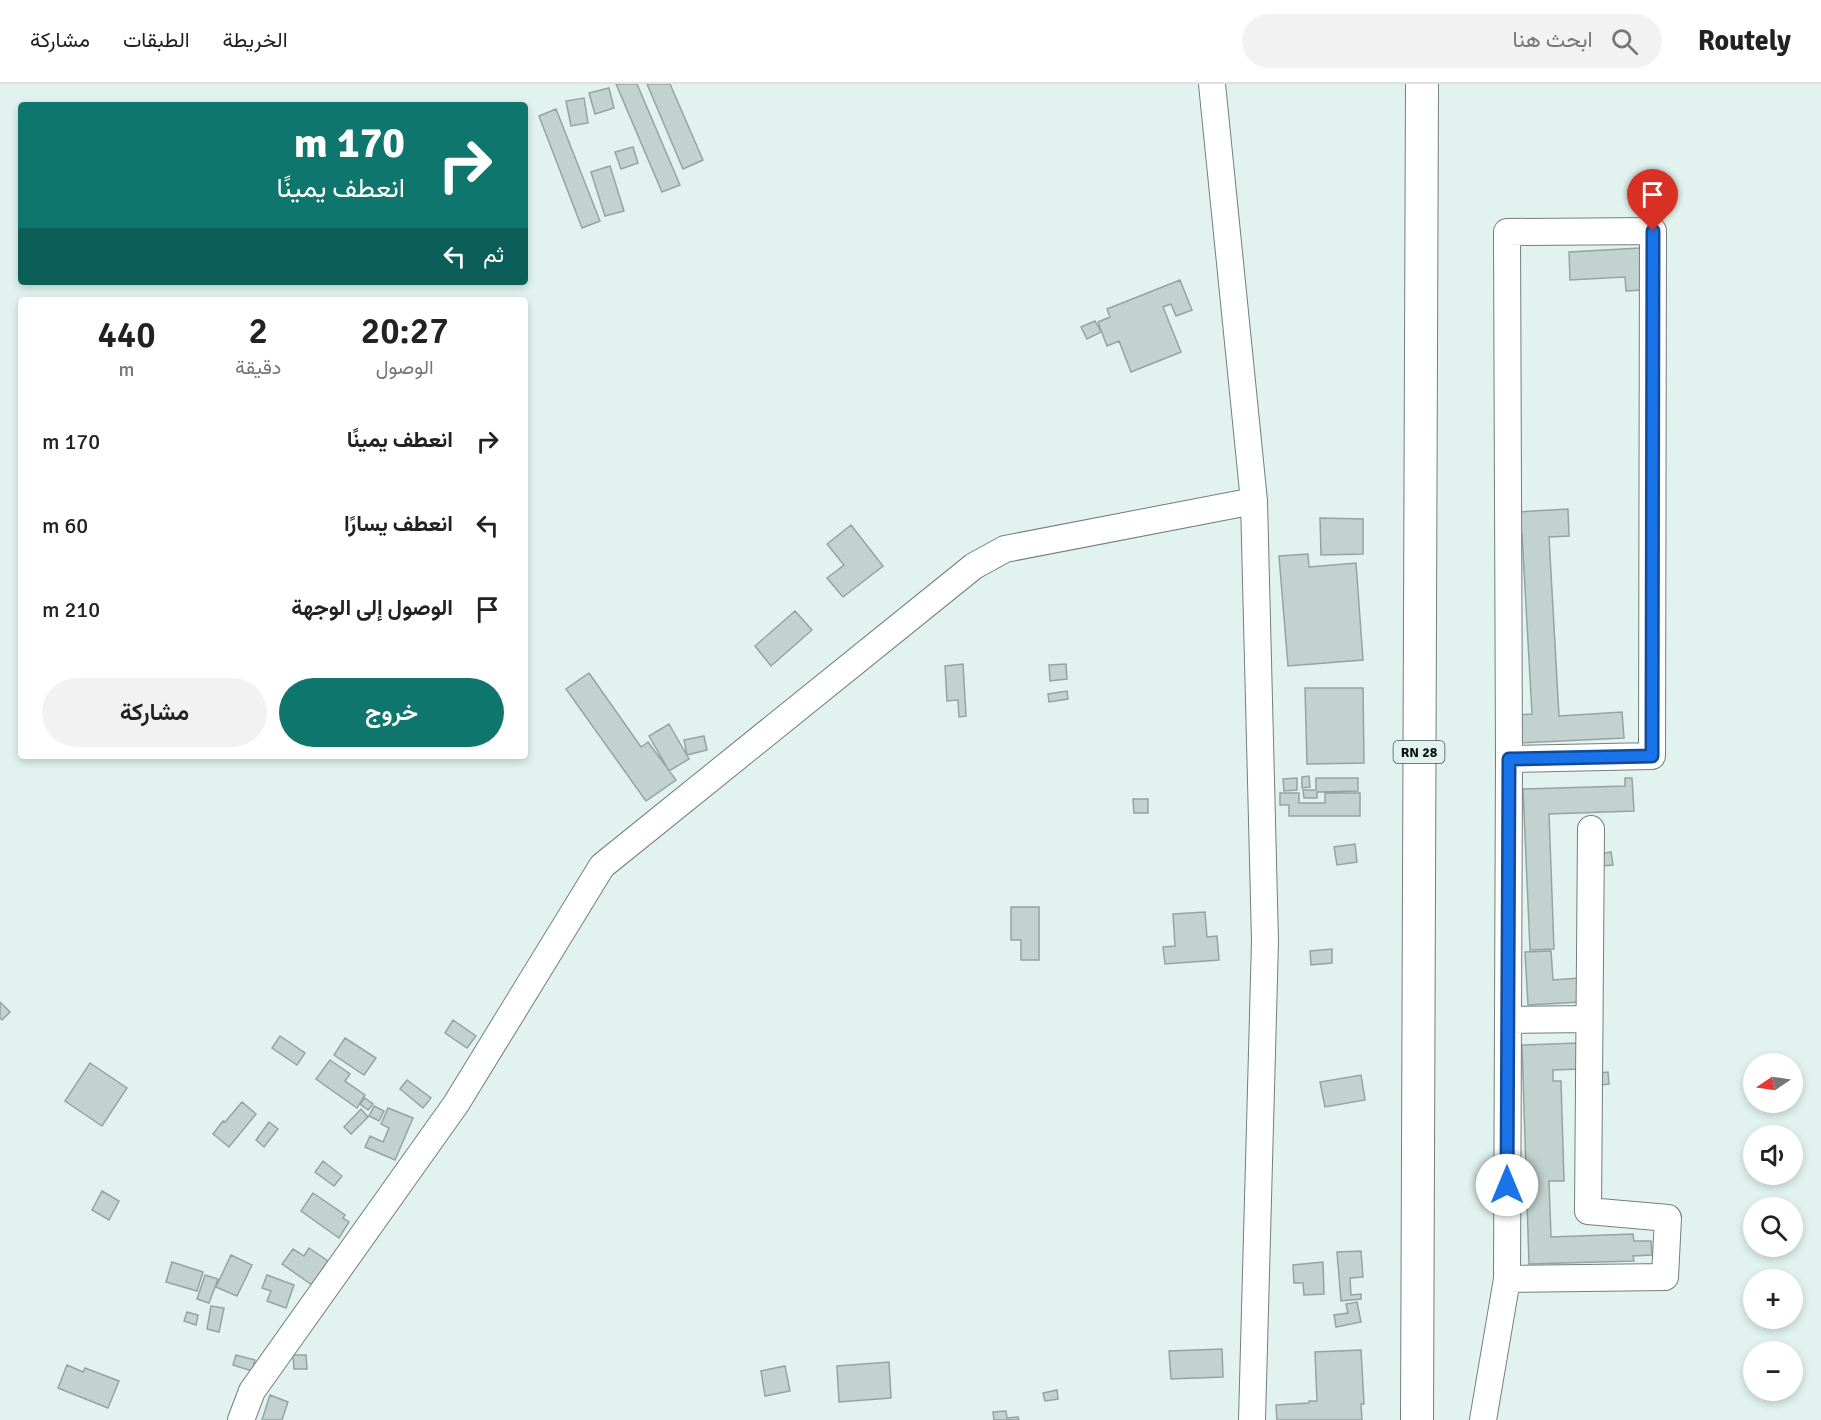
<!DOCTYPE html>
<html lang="ar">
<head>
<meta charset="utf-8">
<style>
	:root { --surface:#fff; --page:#f2f2f2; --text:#222; --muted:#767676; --line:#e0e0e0; --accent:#0f766e }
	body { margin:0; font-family:Signika,Vazirmatn,sans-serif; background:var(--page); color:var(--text); direction:rtl; height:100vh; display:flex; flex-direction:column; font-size:22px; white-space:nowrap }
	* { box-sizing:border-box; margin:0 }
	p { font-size:20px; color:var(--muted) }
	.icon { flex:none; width:33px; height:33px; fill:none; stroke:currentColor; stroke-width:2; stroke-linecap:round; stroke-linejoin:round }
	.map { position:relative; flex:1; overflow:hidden; direction:ltr }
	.side { position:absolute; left:18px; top:213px; width:510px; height:462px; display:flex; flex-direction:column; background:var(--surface); border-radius:6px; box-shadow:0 3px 9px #0003; direction:rtl }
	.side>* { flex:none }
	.top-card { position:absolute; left:18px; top:18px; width:510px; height:183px; border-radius:6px; box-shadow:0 3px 9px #0003; direction:rtl; background:#0f766e; color:#fff; overflow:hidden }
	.needle { width:39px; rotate:257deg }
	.controls { position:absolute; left:1743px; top:969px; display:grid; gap:12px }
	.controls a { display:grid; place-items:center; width:60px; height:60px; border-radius:50%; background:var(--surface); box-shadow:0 3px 9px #0003; font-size:30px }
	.pin { position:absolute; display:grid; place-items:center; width:51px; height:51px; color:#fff; margin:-62px -26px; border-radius:50% 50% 50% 0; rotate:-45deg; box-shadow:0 0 6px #0007 }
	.pin .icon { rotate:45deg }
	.me { position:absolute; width:66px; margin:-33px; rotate:0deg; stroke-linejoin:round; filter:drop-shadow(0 0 4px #0008) }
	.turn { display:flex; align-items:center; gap:21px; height:126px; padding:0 24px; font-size:27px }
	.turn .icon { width:78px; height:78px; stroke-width:2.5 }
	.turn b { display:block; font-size:42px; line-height:51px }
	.then { display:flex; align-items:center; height:57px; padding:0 24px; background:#0003; gap:12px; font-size:22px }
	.eta { display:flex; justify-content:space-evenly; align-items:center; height:102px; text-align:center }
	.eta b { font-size:36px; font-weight:600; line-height:42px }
	.button { display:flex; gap:12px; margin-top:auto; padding:12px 24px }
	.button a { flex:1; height:69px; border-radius:36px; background:var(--accent); color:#fff; font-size:24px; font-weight:600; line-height:69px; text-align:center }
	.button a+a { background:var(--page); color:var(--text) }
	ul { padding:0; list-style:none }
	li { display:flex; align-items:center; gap:18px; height:84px; padding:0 24px }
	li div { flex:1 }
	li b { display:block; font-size:22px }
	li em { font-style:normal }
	header { display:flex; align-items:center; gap:36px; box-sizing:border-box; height:84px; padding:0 30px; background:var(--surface); border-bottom:2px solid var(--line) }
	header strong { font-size:28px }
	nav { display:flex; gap:33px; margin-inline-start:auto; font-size:21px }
	.search { width:420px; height:54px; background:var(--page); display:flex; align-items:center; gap:15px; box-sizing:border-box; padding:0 21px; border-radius:33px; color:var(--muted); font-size:22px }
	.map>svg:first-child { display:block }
</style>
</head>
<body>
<header>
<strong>Routely</strong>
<div class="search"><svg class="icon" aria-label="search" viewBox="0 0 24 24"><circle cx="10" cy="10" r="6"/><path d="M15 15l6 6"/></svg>ابحث هنا</div>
<nav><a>الخريطة</a><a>الطبقات</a><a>مشاركة</a></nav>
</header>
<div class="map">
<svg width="1821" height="1336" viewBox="0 0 1821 1336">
	<rect width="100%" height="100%" fill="#e1f2ef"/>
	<!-- building -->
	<path fill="#c2d2cf" stroke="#95a4a2" stroke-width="1.5" d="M616 0H637L680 101 662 108Z
		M647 0H670L703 76 683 85Z
		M609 4 614 24 595 30 589 9Z
		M584 14 588 39 571 42 566 17Z
		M556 25 600 137 582 144 539 32Z
		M633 63 638 79 621 85 615 68Z
		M610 82 624 127 605 132 591 88Z
		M1640 164 1643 206 1626 207 1625 193 1570 196 1569 168Z
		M1180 196 1192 226 1176 232 1171 220 1163 223 1181 268 1131 288 1119 257 1107 262 1098 238 1110 233 1107 225Z
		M1095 237 1101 248 1087 255 1081 243Z
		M1568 425 1569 452 1549 453 1559 632 1622 628 1624 654 1519 659 1517 631 1532 630 1522 450 1518 451 1517 428Z
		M1320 434 1363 435V470L1321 471Z
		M851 441 883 482 843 513 827 494 844 481 827 460Z
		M1308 470 1309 483 1356 479 1363 576 1288 582 1279 472Z
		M795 527 812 546 771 582 755 562Z
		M963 580 966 632 959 633 958 616 947 617 945 582Z
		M1066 580 1067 595 1050 597 1049 581Z
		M589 589 641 663 648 658 676 696 646 717 566 605Z
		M1305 604H1363L1364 679 1307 680Z
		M1067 607 1068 615 1049 618 1048 610Z
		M669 640 689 675 669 687 649 652Z
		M704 652 707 666 687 671 684 656Z
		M1309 692 1310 703 1302 704V693Z
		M1297 694V706L1284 707 1283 695Z
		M1316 694H1358V707L1317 708V714H1304L1303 706H1316Z
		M1625 694H1632L1634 727 1549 730 1554 865 1530 866 1523 705 1625 702Z
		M1280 709H1299V719H1325V709H1360V732H1289V721H1280Z
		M1133 715H1148V729H1134Z
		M1355 760 1357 778 1337 781 1334 763Z
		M1611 768 1613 781 1602 782 1600 770Z
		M1011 823H1039V876H1021V856H1011Z
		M1205 828 1207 853 1217 852 1219 876 1165 880 1163 863 1175 862 1173 830Z
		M1332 865V879L1311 881 1310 867Z
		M1551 867 1553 896 1579 894 1581 918 1528 921 1525 868Z
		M0 918 10 928 2 936 0 934Z
		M453 936 476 952 467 964 445 949Z
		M280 952 305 969 297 981 272 964Z
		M345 954 376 974 364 991 334 971Z
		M1579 959 1580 985 1553 986V997H1561L1564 1097H1549L1551 1153 1633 1150 1634 1157H1651L1652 1171 1633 1172 1634 1177 1529 1180 1522 961Z
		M330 976 350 990 345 997 365 1011 357 1024 316 995Z
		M90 979 127 1004 102 1042 65 1017Z
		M1608 988 1609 1000 1601 1001 1600 989Z
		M1361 991 1365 1016 1325 1023 1320 998Z
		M407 996 431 1014 423 1024 400 1005Z
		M365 1014 373 1020 368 1026 360 1020Z
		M242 1018 256 1030 229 1063 213 1050 223 1037 225 1038Z
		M374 1022 384 1027 379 1037 369 1032Z
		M388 1024 413 1034 395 1076 365 1063 370 1052 383 1058 389 1044 381 1040Z
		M361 1025 368 1033 351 1050 344 1043Z
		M269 1038 278 1045 264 1063 256 1056Z
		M323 1077 342 1092 334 1102 315 1088Z
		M102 1107 119 1117 109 1136 92 1126Z
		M313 1109 345 1131 343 1134 349 1138 339 1154 301 1127Z
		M309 1164 328 1177 312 1201 282 1180 293 1165 304 1172Z
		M1361 1167 1363 1193 1350 1194 1351 1211 1361 1210V1215L1341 1217 1337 1168Z
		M231 1171 252 1181 237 1212 216 1203Z
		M172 1178 203 1188 197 1207 166 1198Z
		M1323 1178 1324 1210 1304 1211 1303 1199H1294L1293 1181Z
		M205 1191 218 1195 209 1219 197 1215Z
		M267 1191 294 1201 286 1224 267 1217 271 1207 262 1204Z
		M1357 1218 1361 1238 1336 1243 1334 1231 1348 1229 1346 1220Z
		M211 1222 224 1224 219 1248 207 1245Z
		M187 1228 198 1231 196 1241 184 1237Z
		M1222 1265 1223 1293 1171 1295 1169 1267Z
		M1361 1266 1364 1320H1361L1362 1336H1277L1276 1321 1309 1319V1317H1317L1315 1268Z
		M236 1271 255 1276 252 1287 233 1281Z
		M293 1271H306L307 1285H294Z
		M889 1278 891 1314 839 1318 837 1282Z
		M67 1281 83 1288 85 1284 119 1297 108 1324 58 1304Z
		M785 1282 790 1307 765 1312 761 1287Z
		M1057 1306 1058 1315 1045 1317 1043 1309Z
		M270 1311 288 1318 282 1336H262Z
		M1006 1327 1007 1334 1018 1333 1019 1336H994L993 1328Z"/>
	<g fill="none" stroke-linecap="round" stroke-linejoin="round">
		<defs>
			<path id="minor" d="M1212 0 1254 417 1265 857 1252 1336
				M1508 936 1589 935
				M1507 1195 1665 1193 1668 1134 1588 1127 1591 745
				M241 1336 252 1307 456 1020 602 782 974 482 1005 465 1254 417
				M1483 1336 1507 1195 1509 675 1507 148 1653 147 1652 672 1509 675"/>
			<path id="major" d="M1417 1336 1422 0"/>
		</defs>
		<!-- minor casing -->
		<use href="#minor" stroke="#71807d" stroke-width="28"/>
		<!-- major casing -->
		<use href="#major" stroke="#71807d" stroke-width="34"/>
		<!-- minor -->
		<use href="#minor" stroke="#fff" stroke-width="26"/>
		<!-- major -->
		<use href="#major" stroke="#fff" stroke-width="32"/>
	</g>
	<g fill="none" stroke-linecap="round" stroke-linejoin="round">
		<defs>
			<path id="route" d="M1507 1101 1509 675 1652 672 1653 147"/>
		</defs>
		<!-- route casing -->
		<use href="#route" stroke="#114b97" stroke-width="15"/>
		<!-- route -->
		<use href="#route" stroke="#1a73e8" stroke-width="10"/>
	</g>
	<g text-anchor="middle" stroke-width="6" stroke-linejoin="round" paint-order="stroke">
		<!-- shield labels -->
		<rect fill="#e1f2ef" stroke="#4b5453" stroke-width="1.5" x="1393.5" y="657" width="51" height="22" rx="4.5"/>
		<g font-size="14" font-weight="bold" fill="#0b1110">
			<text x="1419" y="673">RN 28</text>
		</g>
	</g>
</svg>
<div class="controls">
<a><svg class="needle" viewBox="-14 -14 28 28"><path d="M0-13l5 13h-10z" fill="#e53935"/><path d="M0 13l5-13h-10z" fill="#767676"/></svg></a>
<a><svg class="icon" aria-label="sound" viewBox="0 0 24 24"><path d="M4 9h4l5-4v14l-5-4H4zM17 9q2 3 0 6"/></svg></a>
<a><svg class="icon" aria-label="search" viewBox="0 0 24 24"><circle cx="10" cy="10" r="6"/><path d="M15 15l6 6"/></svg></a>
<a>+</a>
<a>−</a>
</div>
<div class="pin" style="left:1653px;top:147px;background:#d93025"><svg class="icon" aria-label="arrive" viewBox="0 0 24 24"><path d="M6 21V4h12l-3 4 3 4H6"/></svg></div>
<svg class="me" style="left:1507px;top:1101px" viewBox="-20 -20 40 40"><circle r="19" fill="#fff"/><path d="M0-13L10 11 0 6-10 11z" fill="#1a73e8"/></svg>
<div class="top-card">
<div class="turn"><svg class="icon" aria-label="right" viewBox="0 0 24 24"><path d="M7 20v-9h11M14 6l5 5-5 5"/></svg><div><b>170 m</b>انعطف يمينًا</div></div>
<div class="then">ثم<svg class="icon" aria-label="left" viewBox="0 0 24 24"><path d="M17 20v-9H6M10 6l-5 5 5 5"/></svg></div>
</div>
<section class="side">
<div class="eta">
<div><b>20:27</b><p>الوصول</p></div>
<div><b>2</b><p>دقيقة</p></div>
<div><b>440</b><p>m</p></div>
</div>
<ul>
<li><svg class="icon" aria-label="right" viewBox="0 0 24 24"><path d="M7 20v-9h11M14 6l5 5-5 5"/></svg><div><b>انعطف يمينًا</b></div><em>170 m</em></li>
<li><svg class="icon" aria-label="left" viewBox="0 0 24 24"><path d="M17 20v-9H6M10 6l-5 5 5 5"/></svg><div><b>انعطف يسارًا</b></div><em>60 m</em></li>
<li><svg class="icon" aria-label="arrive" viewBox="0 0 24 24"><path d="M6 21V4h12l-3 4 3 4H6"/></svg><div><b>الوصول إلى الوجهة</b></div><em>210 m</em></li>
</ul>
<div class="button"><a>خروج</a><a>مشاركة</a></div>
</section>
</div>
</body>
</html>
